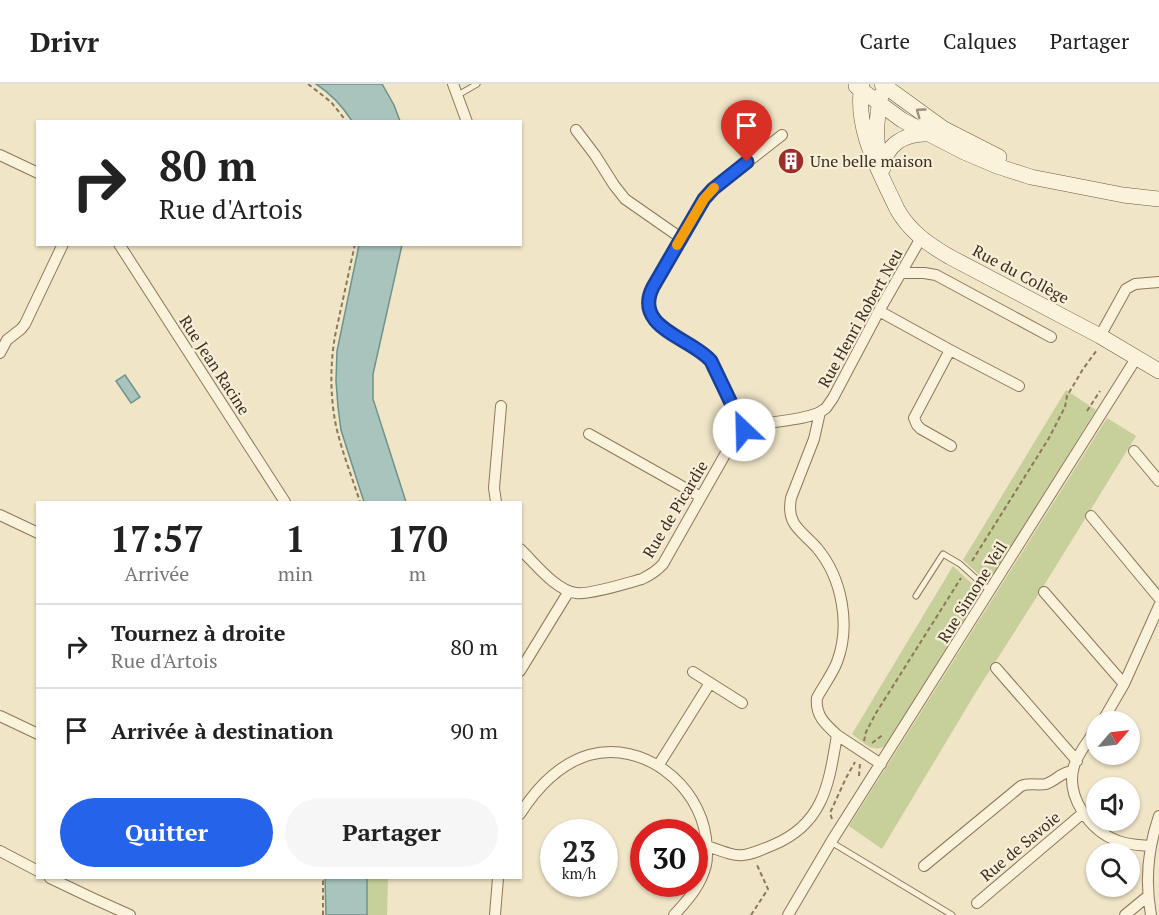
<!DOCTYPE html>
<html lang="fr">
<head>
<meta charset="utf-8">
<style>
	:root { --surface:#fff; --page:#f6f6f6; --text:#222; --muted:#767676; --line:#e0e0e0; --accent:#2563eb }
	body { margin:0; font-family:"PT Serif",serif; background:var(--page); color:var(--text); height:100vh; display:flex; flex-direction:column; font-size:22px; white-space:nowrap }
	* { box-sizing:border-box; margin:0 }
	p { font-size:20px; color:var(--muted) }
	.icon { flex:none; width:33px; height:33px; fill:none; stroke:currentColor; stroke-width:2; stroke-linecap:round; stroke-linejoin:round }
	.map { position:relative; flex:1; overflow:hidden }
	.drawer { position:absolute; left:36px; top:417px; width:486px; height:378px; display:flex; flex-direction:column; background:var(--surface); border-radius:0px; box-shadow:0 2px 4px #0004 }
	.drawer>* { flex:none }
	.hud { position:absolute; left:36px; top:36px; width:486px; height:126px; border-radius:0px; box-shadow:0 2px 4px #0004; background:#fff; color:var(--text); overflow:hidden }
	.needle { width:39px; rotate:62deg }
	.tools { position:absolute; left:1086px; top:627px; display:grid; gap:12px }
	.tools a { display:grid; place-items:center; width:54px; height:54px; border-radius:50%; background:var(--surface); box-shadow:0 2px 4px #0004; font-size:30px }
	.speed { position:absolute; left:540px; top:735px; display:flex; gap:12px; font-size:30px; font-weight:700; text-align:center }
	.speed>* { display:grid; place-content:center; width:78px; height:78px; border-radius:50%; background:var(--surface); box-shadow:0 2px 4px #0004; line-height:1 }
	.speed small { font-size:15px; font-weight:400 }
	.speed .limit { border:9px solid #d22; background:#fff; color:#111 }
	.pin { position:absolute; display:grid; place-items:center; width:51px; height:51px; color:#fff; margin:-62px -26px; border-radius:50% 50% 50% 0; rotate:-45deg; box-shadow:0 0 6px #0007 }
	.pin .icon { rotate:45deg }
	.me { position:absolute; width:66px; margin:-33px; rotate:336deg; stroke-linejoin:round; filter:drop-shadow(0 0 4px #0008) }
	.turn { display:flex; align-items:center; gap:21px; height:126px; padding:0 24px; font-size:27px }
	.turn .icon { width:78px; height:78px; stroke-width:2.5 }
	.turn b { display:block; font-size:42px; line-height:51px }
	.eta { display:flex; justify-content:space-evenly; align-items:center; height:102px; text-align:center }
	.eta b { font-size:36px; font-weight:800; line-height:42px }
	.cta { display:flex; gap:12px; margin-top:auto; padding:12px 24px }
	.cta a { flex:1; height:69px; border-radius:36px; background:var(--accent); color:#fff; font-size:24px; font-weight:800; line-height:69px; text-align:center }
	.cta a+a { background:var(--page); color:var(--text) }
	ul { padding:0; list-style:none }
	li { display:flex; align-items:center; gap:18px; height:84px; padding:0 24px; border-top:2px solid var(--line) }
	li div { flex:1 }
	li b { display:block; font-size:22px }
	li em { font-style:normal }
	header { display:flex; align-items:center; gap:36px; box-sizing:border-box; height:84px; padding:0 30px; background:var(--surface); border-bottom:2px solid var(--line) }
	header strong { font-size:28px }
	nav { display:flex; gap:33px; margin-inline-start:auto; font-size:21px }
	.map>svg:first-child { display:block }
</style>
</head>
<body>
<header>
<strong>Drivr</strong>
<nav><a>Carte</a><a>Calques</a><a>Partager</a></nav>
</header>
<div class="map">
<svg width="1159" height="831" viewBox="0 0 1159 831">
	<rect width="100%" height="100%" fill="#f0e5c7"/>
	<!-- green -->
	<path fill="#c7cf9a" d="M1066 306 1096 326 991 494 989 497 985 496 963 476Z
		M1107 334 1136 352 1040 508 976 608 882 765 849 742Z
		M953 482 981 508 885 662C872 670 862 657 852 650Z
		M367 794H388L387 831H367Z"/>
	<!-- water -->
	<path fill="#a8c4bc" stroke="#6e938b" stroke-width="1.5" d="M316 0H382L394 21 400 37H352C343 23 330 9 316 0Z
		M359 161H402L373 290V315L406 418H364L341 346 338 323 336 297 337 267Z
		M125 291 140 313 131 319 116 297Z
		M325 794H367V831H326Z"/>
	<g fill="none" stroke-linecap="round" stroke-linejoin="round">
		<defs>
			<path id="lane" d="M458 11 477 0
				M916 512 943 470 960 480 990 507
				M831 758 952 831"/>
			<path id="street" d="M453 0 467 38
				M576 46 595 71 614 101 625 115 681 154
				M0 71 38 89
				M119 160 285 418
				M901 189H924L936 191 1051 253
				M879 227 950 266 914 334 917 341 921 345 951 362
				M1100 252 1126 205 1135 200 1159 198
				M950 266 1019 302
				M0 269 7 256 21 245 25 240 63 160
				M743 346 711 277C691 254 632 243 653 203L708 110 713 105 782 51
				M589 350 701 413
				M1134 367 1159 397
				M496 418 494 404 501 322
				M0 431 38 449
				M1091 432 1159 514
				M520 465C535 479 555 506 576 509 590 511 627 499 642 495 650 491 657 487 663 480L731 360C734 356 737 351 740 348 756 336 799 339 820 328
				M1044 508 1124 600
				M996 584 1077 677
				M520 587 569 507
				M693 588 742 619
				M0 632 38 650
				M1102 638 1124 600 1159 522
				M1096 645C1089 656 1078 669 1074 682 1065 712 1090 747 1118 757 1128 761 1140 761 1151 762
				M837 651 881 680
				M658 682 710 599
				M520 730C536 705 559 680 589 671 643 656 699 700 706 754 707 763 708 772 706 781 701 801 688 816 674 831
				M707 762C741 774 740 775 773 761 824 740 829 699 837 651 825 640 815 631 817 614 823 602 832 591 837 578 851 541 842 494 817 464 801 446 786 441 791 414L814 355 820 328 826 324 833 314 879 227 921 154
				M0 767 38 787
				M924 782 1021 702C1030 698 1038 702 1046 700 1057 696 1061 688 1073 687
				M50 794 92 814 130 831
				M977 819 1083 729
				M495 831 498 794
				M788 831 831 758 1137 273
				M1125 831 1148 812
				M1151 831C1145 798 1148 764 1159 732"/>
			<path id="secondary" d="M862 0C854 45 879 86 897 125 909 147 929 161 950 173L1100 252 1159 287
				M882 0 944 45 999 73
				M856 2 902 36 964 68 997 82 1031 93 1123 111 1159 115
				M880 74C874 54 877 31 881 11
				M883 84C885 61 905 49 927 50"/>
		</defs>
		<!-- lane casing -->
		<use href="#lane" stroke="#8d775b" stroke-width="7"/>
		<!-- street casing -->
		<use href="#street" stroke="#8d775b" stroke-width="12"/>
		<!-- secondary casing -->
		<use href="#secondary" stroke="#6f583e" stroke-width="16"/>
		<!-- path -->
		<path stroke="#8d775b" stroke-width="2" stroke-dasharray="4.5 3" stroke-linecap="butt" d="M308 0 331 18 347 38
			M355 160 335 252C330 281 330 312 336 342 342 368 352 393 360 418
			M1087 327 1100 307
			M972 477 1049 354 1065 323 1067 312 1083 285 1097 266
			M970 514 973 503
			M864 657 866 648 876 629 961 494
			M872 659 884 650
			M859 692 860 679
			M832 735 830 729 846 694 855 678
			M323 831V794
			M751 831 768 805 757 781"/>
		<!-- lane -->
		<use href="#lane" stroke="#faf2db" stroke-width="5"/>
		<!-- street -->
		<use href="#street" stroke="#faf2db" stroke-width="10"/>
		<!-- secondary -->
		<use href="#secondary" stroke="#faf2db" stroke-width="15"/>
	</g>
	<!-- one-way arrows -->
	<defs><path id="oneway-chevron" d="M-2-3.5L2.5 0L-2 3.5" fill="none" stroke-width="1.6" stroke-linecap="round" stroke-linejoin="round" transform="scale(1.5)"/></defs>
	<use stroke="#9c907e" href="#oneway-chevron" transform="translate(920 28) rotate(-144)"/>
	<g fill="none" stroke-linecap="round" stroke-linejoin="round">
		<defs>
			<path id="route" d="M744 346 711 277C692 254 632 244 653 203L704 115 713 105 747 78"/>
		</defs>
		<!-- route casing -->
		<use href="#route" stroke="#184099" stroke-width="15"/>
		<!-- route -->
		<use href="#route" stroke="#2563eb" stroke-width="10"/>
		<!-- slow -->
		<path stroke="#f59e0b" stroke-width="10" d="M677 161 704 115 714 104"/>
	</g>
	<!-- icons -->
	<defs>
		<symbol id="building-disc" viewBox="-11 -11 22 22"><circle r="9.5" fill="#9e2c29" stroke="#f7efd7"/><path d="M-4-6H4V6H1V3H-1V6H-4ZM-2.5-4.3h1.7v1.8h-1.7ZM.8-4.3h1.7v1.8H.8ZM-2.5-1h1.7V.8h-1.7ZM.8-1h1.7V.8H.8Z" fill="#fff"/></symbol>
	</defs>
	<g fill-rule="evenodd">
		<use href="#building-disc" x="776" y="62" width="30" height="30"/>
	</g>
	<g text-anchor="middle" stroke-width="4.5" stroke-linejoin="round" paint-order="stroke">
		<!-- poi labels -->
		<g font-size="16" fill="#3d2e20" stroke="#f7efd7" text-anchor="start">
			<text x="810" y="83">Une belle maison</text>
		</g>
		<!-- street labels -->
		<g font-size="16" fill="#3d2e20" stroke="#f7efd7">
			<text transform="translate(1021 190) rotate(28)" y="6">Rue du Collège</text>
			<text transform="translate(860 234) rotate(-61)" y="6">Rue Henri Robert Neu</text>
			<text transform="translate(215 281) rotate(57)" y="6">Rue Jean Racine</text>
			<text transform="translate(675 425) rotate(-59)" y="6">Rue de Picardie</text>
			<text transform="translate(972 508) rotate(-58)" y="6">Rue Simone Veil</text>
			<text transform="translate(1020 762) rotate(-40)" y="6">Rue de Savoie</text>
		</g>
	</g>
</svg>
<div class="tools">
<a><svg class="needle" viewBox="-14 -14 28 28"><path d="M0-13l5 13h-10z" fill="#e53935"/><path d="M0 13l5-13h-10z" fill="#767676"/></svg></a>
<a><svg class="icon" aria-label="sound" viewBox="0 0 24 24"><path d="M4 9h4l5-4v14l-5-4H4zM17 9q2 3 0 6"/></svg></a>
<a><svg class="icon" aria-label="search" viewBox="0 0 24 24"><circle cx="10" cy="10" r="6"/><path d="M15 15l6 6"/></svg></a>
</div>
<div class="speed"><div>23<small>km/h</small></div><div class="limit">30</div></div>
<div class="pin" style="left:747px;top:78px;background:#d93025"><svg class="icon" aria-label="arrive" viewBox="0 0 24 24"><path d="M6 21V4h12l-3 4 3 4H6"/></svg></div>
<svg class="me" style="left:744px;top:346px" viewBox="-20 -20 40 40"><circle r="19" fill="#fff"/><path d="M0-13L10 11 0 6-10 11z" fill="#2563eb"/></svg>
<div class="hud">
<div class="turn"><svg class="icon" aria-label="right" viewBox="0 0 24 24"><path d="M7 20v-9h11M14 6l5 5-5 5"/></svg><div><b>80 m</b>Rue d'Artois</div></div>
</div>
<section class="drawer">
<div class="eta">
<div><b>17:57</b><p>Arrivée</p></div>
<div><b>1</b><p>min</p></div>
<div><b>170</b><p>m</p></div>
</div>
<ul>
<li><svg class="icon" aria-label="right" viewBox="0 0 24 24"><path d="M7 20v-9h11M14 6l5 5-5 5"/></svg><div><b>Tournez à droite</b><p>Rue d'Artois</p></div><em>80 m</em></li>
<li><svg class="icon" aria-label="arrive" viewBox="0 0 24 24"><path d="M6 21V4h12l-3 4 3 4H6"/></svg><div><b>Arrivée à destination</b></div><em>90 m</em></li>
</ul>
<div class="cta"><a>Quitter</a><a>Partager</a></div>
</section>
</div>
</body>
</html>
